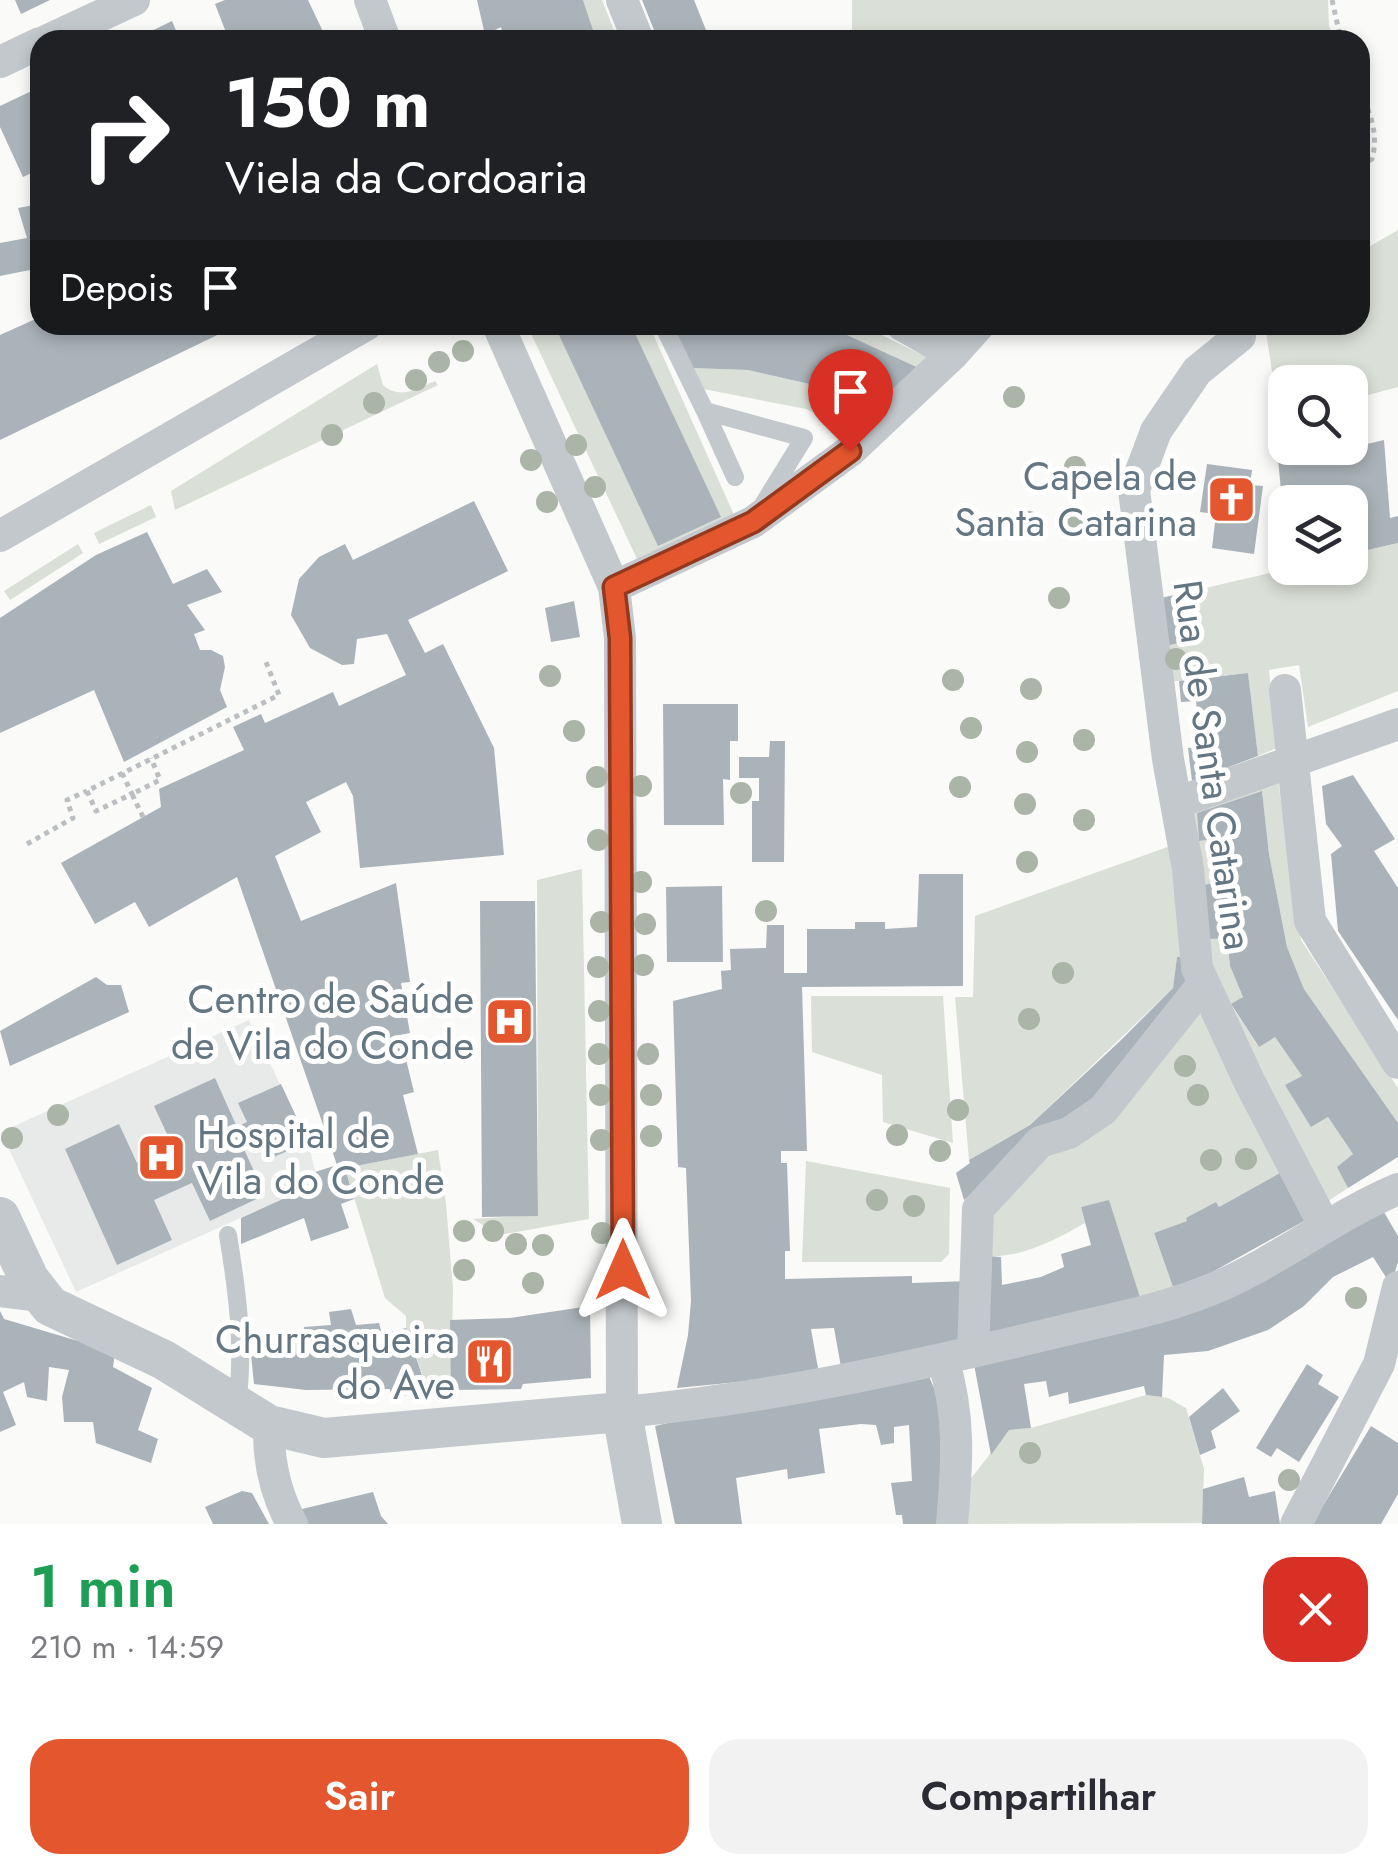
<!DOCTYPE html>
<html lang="pt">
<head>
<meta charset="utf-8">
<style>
	:root { --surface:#fff; --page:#f2f2f3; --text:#2b2b33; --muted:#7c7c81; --accent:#e4572e }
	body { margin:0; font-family:Jost,sans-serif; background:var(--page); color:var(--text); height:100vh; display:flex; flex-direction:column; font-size:38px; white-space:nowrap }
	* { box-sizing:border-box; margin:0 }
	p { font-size:32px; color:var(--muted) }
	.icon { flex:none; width:55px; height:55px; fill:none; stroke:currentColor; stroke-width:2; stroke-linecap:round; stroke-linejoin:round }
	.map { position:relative; height:1524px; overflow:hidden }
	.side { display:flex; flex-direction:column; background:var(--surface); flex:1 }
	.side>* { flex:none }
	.guide { position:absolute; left:30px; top:30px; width:1340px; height:305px; border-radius:30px; box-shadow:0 5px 15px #0003; background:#202124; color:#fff; overflow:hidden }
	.buttons { position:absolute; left:1268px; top:365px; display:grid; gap:20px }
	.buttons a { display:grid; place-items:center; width:100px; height:100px; border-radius:20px; background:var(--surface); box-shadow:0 5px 15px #0003; font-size:50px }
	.pin { position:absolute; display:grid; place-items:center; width:85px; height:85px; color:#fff; margin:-102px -42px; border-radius:50% 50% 50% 0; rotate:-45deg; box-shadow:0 0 10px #0007 }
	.pin .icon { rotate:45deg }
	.me { position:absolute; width:110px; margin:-55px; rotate:0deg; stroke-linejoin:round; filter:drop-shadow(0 0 8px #0008) }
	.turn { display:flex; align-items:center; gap:35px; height:210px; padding:0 30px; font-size:45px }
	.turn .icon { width:130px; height:130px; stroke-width:2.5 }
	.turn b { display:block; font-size:70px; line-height:85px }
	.then { display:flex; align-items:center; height:95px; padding:0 30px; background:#0003; gap:20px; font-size:38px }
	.round { display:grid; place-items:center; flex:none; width:105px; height:105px; border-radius:30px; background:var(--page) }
	.summary { display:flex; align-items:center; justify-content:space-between; height:170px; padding:0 30px }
	h1 { font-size:60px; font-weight:600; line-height:75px; color:#1e9e55 }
	.primary-button { display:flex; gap:20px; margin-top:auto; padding:20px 30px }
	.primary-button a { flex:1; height:115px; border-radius:30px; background:var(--accent); color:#fff; font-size:40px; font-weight:600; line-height:115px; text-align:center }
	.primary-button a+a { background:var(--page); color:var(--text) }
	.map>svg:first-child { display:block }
</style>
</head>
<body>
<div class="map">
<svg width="1398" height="1524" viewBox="0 0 1398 1524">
	<rect width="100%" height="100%" fill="#fafaf8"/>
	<!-- built -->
	<path fill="#e8e9e9" d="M249 1020 308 1142 318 1183 76 1292 1 1132Z"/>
	<!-- green -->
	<path fill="#dadfd7" d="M583 0H602L618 40H587L595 36Z
		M852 0H1328L1329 26 1335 40H852Z
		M1398 230V387L1350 400V382H1285V416L1279 418 1265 325H1360V252Z
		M527 325H649L735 517 638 561Z
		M813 325H861L935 361 921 369 834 329Z
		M377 364 383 385C400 400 416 389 435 381L438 385 175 510 171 491Z
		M691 368 748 370 814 385 871 409 858 432 806 409 703 389Z
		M151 505 156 517 99 544 94 533Z
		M1398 543V691L1308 727 1299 665 1269 670 1277 748 1258 756 1248 673 1169 682 1162 647 1199 638 1188 592 1292 568H1350V554Z
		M78 544 83 553 10 600 4 591Z
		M1278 781 1301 940 1398 1088V1123L1304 989 1287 947 1269 854 1262 792 1197 813 1199 841 1215 839 1219 882 1204 885 1227 938 1230 966 1243 997 1231 1005 1258 1046 1275 1037 1302 1076 1286 1085 1312 1126 1328 1117 1353 1154 1338 1167 1348 1188 1322 1205 1209 973 1187 812Z
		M1173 845 1186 957 1177 958 1173 988 1030 1125 969 1160 955 997H973L975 916Z
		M582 869 589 1219 499 1235 473 1219 538 1215 537 880Z
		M811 996H943L953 1143 883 1122 882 1075 812 1052Z
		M1206 1006 1287 1169 1219 1207 1216 1202 1187 1221 1154 1233 1173 1287 1140 1297 1109 1201 1081 1207 1085 1223C1055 1240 1022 1258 987 1256L993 1206Z
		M438 1150 446 1204 453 1289 451 1382 426 1385 406 1328V1316L385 1298 345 1168Z
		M806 1161 950 1188 949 1254 941 1262H802Z
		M1146 1395 1168 1398 1186 1408 1204 1469 1202 1523 960 1524 965 1486 1009 1430 1031 1428Z"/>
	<!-- building -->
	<path fill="#aab3b9" d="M15 0H50L21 14Z
		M225 0H308L327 40H229L215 4Z
		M477 0H583L595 36 587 40H504L501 27 485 35Z
		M642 0H694L710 40H658Z
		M172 21 180 40H133Z
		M40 87V169L23 177 0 127V106Z
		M40 204V268L0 276V243L27 238 18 208Z
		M40 317V325H238L0 440V335Z
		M582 325H631L721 517 658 546 559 335Z
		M671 325H813L834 329 921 369 871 409 814 385 748 370 691 368Z
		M1285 436V448H1350L1384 440 1390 518 1398 516V543L1350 554V502H1282L1276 437Z
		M1207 464 1252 470 1250 485 1263 486 1254 554 1212 548 1216 514 1200 512Z
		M474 501 508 571 408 620 425 653 443 644 494 748 504 855 360 868 353 796 346 782 306 802 321 832 275 856 301 921 396 883 410 982 401 983 410 1033 400 1035 414 1092 403 1095 418 1154 345 1168 354 1199 341 1204 349 1228 311 1241 304 1218 241 1244V1218L318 1183 315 1172 337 1165 237 877 149 927 135 902 95 924 61 863 161 807 159 789 244 750 233 727 261 714 265 723 333 692 339 706 406 675 387 634 357 639 354 664 342 665 310 648 291 615 299 579 319 557 345 544 353 560Z
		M147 532 173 584 207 569 222 592 187 605 205 630 194 634 200 650H211L223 656 225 667 220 690 227 707 124 762 94 690 0 733V618L96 555Z
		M1188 592 1199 638 1162 647 1156 599Z
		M574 601 580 637 551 642 545 608Z
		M1248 673 1258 756 1192 781 1188 748 1201 747 1196 701 1181 702 1179 681Z
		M663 704H738V741H730V780L723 779 724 825H664Z
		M770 741H785L784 862H752V801H759V778H739V757H769Z
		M1353 775 1395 839 1374 851 1398 888V1020L1338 931 1331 854 1342 846 1326 824 1322 786Z
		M1262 791 1269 854 1287 947 1304 989 1398 1123V1157L1348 1188 1337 1167 1353 1154 1328 1117 1311 1127 1285 1085 1302 1076 1275 1037 1259 1047 1231 1004 1243 997 1230 966 1227 938 1208 939 1203 885 1219 882 1215 839 1199 841 1197 813Z
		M919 874H963V986L802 987 807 1151H781V1163H787L790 1251H785V1279L912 1276V1283L970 1281 968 1344 841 1367 834 1328 811 1329 819 1374 677 1388 688 1335 691 1301 686 1168 678 1167 673 1001 722 989 721 971 731 970 730 949 766 948 767 925H784V973H807V929H855V922H885V929L917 927Z
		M722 886 723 962H667L666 887Z
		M480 901H535L538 1216 482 1217Z
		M1177 957H1186L1185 992 1075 1122 964 1200 956 1173 970 1163 969 1160 1030 1125 1119 1042 1173 988Z
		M96 977 107 985H121L129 1012 10 1066 0 1031Z
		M215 1078 237 1127 247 1122 238 1103 281 1084 308 1142 267 1160 257 1138 242 1145 265 1195 210 1221 192 1183 154 1200 172 1240 117 1265 65 1149 119 1124 137 1163 173 1147 154 1106Z
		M1287 1169 1313 1216 1207 1275 1173 1287 1154 1233 1187 1221 1186 1218 1216 1202 1219 1207Z
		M1109 1200 1140 1297 987 1340V1256L1001 1257 1002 1285 1041 1277 1064 1267 1061 1254 1091 1245 1081 1207Z
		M1381 1207 1398 1236V1262L1391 1285 1373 1257 1333 1277 1304 1306 1268 1330 1208 1351 1164 1355 1162 1397 1146 1395 1144 1386 1069 1404 1068 1392 1049 1397 1046 1381 1024 1384 1031 1428 1009 1430 991 1455 973 1359 1012 1350Z
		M590 1306 591 1378 523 1384 521 1389 451 1390 450 1320 510 1318Z
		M351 1309 356 1325 379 1323 382 1334 406 1328 428 1393 391 1397 390 1389 306 1390 254 1384 249 1335 284 1338 285 1332H304V1327L331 1325 329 1312Z
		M0 1311 4 1319 115 1352 113 1367 152 1388 138 1430 158 1439 151 1463 96 1443 93 1422H64L62 1397 69 1370 49 1367 47 1401 27 1397 24 1382 3 1392 16 1425 0 1432Z
		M1307 1364 1323 1375 1318 1384 1339 1397 1299 1462 1277 1448 1271 1457 1256 1448Z
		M928 1374 940 1402 942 1524H903L902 1515H896L891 1483 912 1481 909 1425 894 1427V1443L881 1445 876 1425 861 1424 819 1429 825 1473 788 1479 787 1469 736 1478 742 1524H675L655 1426 726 1409Z
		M1223 1388 1240 1411 1211 1431 1216 1448 1200 1455 1189 1417Z
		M1371 1426 1398 1443V1494L1381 1524H1312Z
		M1244 1477 1249 1497 1275 1491 1280 1524H1202L1203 1489Z
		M242 1491 252 1493 269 1524H213L205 1507Z
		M373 1492 381 1516 388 1524H308L302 1509Z"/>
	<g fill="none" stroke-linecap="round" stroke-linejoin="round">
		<!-- path -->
		<path stroke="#bbbfc2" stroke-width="5" stroke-dasharray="5 5" stroke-linecap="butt" d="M1332 0 1341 40
			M436 40 446 36
			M1360 90C1370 114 1379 133 1372 159L1360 166
			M122 773 132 794 96 811 87 791 279 695 266 662
			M143 817 132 794 160 780 151 758
			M27 844 73 818 67 800 87 791"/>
		<!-- service -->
		<path stroke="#c3c8cc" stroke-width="18" d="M663 325 705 411 804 438 764 503
			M705 411 735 477
			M228 1235C237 1290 245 1348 237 1404"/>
		<!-- minor -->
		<path stroke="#c3c8cc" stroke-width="32" d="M370 0 385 40
			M622 0 638 40
			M48 40 134 0
			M0 62 40 43
			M498 325 614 587 620 638 622 1412C766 1399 908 1368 1049 1334 1105 1320 1164 1310 1217 1287 1280 1260 1334 1216 1398 1189
			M902 325 953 354
			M1241 325 1240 336 1197 371 1156 431 1134 490 1168 759 1188 869 1197 968 1249 1081 1324 1225
			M0 536 366 325
			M614 587 753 522 850 451 953 354 979 325
			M1285 690 1310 921 1398 1063
			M1176 803 1398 724
			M0 1291 39 1296
			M973 1352 978 1209 1040 1142 1069 1133 1103 1110 1204 983
			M943 1359C961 1418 957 1464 952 1524
			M269 1425C268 1460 275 1493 292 1524
			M1296 1524 1379 1364 1398 1287"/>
		<!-- tertiary -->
		<path stroke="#c3c8cc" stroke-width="40" d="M0 1217 29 1279 50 1306 164 1360 269 1425 324 1438 622 1412 642 1524"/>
	</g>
	<!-- trees -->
	<g fill="#aab4a7">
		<circle cx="463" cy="351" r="11"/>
		<circle cx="439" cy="362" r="11"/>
		<circle cx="416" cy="380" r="11"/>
		<circle cx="1014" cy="397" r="11"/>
		<circle cx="374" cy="403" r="11"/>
		<circle cx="332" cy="435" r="11"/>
		<circle cx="576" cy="445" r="11"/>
		<circle cx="531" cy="460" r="11"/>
		<circle cx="1075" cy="467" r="11"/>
		<circle cx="595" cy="487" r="11"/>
		<circle cx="547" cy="502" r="11"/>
		<circle cx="1078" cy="521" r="11"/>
		<circle cx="1029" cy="522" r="11"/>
		<circle cx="1059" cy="598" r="11"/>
		<circle cx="1176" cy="659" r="11"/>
		<circle cx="550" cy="676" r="11"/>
		<circle cx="953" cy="680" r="11"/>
		<circle cx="1031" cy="689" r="11"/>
		<circle cx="971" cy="728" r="11"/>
		<circle cx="574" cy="731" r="11"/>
		<circle cx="1084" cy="740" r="11"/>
		<circle cx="1027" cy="752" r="11"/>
		<circle cx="597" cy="777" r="11"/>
		<circle cx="641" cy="786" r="11"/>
		<circle cx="960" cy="787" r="11"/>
		<circle cx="741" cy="793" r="11"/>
		<circle cx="1025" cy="804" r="11"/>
		<circle cx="1084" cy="820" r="11"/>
		<circle cx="598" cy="840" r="11"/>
		<circle cx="1027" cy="862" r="11"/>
		<circle cx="641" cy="882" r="11"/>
		<circle cx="766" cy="911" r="11"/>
		<circle cx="601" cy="922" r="11"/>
		<circle cx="645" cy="924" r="11"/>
		<circle cx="643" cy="965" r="11"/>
		<circle cx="598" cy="967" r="11"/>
		<circle cx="1063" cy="973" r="11"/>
		<circle cx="599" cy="1011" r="11"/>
		<circle cx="1029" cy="1019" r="11"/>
		<circle cx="599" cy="1054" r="11"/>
		<circle cx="648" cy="1054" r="11"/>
		<circle cx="1185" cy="1066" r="11"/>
		<circle cx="600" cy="1095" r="11"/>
		<circle cx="651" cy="1095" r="11"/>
		<circle cx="1198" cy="1095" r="11"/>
		<circle cx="958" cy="1110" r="11"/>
		<circle cx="58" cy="1115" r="11"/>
		<circle cx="897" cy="1135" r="11"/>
		<circle cx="651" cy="1136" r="11"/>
		<circle cx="12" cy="1138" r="11"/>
		<circle cx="601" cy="1140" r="11"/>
		<circle cx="940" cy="1151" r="11"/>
		<circle cx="1246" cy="1159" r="11"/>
		<circle cx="1211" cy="1160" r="11"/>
		<circle cx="877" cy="1200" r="11"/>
		<circle cx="914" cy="1206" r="11"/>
		<circle cx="464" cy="1231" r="11"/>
		<circle cx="493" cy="1231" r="11"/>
		<circle cx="602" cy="1233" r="11"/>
		<circle cx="516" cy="1244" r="11"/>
		<circle cx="543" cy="1245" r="11"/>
		<circle cx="464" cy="1270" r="11"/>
		<circle cx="533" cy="1283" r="11"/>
		<circle cx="1356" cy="1298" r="11"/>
		<circle cx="1030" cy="1453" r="11"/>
		<circle cx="1289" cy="1480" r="11"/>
	</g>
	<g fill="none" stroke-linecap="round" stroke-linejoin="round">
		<defs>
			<path id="route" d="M623 1270 620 638 614 587 753 522 850 451"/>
		</defs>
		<!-- route casing -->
		<use href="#route" stroke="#94391e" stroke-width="25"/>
		<!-- route -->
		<use href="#route" stroke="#e4572e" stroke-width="18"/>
	</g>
	<!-- icons -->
	<defs>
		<symbol id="church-square" viewBox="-11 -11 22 22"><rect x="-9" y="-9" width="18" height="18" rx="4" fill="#e4572e" stroke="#fff"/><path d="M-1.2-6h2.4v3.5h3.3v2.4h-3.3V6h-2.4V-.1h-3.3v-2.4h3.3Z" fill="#fff"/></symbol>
		<symbol id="hospital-square" viewBox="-11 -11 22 22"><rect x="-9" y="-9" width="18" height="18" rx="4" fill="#e4572e" stroke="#fff"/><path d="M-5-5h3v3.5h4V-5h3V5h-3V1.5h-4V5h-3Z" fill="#fff"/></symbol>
		<symbol id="restaurant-square" viewBox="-11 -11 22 22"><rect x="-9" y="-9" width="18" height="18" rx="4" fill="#e4572e" stroke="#fff"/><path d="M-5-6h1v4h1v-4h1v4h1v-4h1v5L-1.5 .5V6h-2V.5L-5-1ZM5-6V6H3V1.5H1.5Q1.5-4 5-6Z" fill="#fff"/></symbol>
	</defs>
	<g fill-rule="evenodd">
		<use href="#church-square" x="1204" y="472" width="55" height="55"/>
		<use href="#hospital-square" x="482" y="994" width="55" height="55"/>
		<use href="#hospital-square" x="134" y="1130" width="55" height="55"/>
		<use href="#restaurant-square" x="462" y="1334" width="55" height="55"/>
	</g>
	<g text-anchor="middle" stroke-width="10" stroke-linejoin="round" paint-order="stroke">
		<!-- poi labels -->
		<g font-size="40" fill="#657683" stroke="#fff" text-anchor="end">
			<text x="1197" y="490">Capela de<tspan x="1197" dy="46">Santa Catarina</tspan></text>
			<text x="474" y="1013">Centro de Saúde<tspan x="474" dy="46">de Vila do Conde</tspan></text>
			<text x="197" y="1148" text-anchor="start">Hospital de<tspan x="197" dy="46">Vila do Conde</tspan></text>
			<text x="455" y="1353">Churrasqueira<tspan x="455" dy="46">do Ave</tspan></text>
		</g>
		<!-- street labels -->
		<g font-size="40" fill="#657683" stroke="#fff">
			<text transform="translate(1213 765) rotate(82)" y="14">Rua de Santa Catarina</text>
		</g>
	</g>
</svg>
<div class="buttons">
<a><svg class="icon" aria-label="search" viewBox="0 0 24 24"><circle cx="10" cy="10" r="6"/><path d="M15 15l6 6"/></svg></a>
<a><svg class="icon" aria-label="layers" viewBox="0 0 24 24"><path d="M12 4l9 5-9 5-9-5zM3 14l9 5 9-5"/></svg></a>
</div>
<div class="pin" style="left:850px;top:451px;background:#d93025"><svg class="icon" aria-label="arrive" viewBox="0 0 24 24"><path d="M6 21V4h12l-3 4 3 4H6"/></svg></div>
<svg class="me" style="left:623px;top:1270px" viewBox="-20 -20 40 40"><path d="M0-17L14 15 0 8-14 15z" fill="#e4572e" stroke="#fff" stroke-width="4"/></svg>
<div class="guide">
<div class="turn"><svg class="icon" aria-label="right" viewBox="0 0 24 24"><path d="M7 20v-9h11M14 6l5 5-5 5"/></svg><div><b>150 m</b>Viela da Cordoaria</div></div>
<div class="then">Depois<svg class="icon" aria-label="arrive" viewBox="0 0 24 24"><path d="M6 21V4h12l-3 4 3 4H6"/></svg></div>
</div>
</div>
<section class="side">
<div class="summary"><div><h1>1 min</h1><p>210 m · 14:59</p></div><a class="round" style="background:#d93025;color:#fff"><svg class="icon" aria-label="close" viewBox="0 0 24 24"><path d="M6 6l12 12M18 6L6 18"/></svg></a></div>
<div class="primary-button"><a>Sair</a><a>Compartilhar</a></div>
</section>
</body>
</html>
